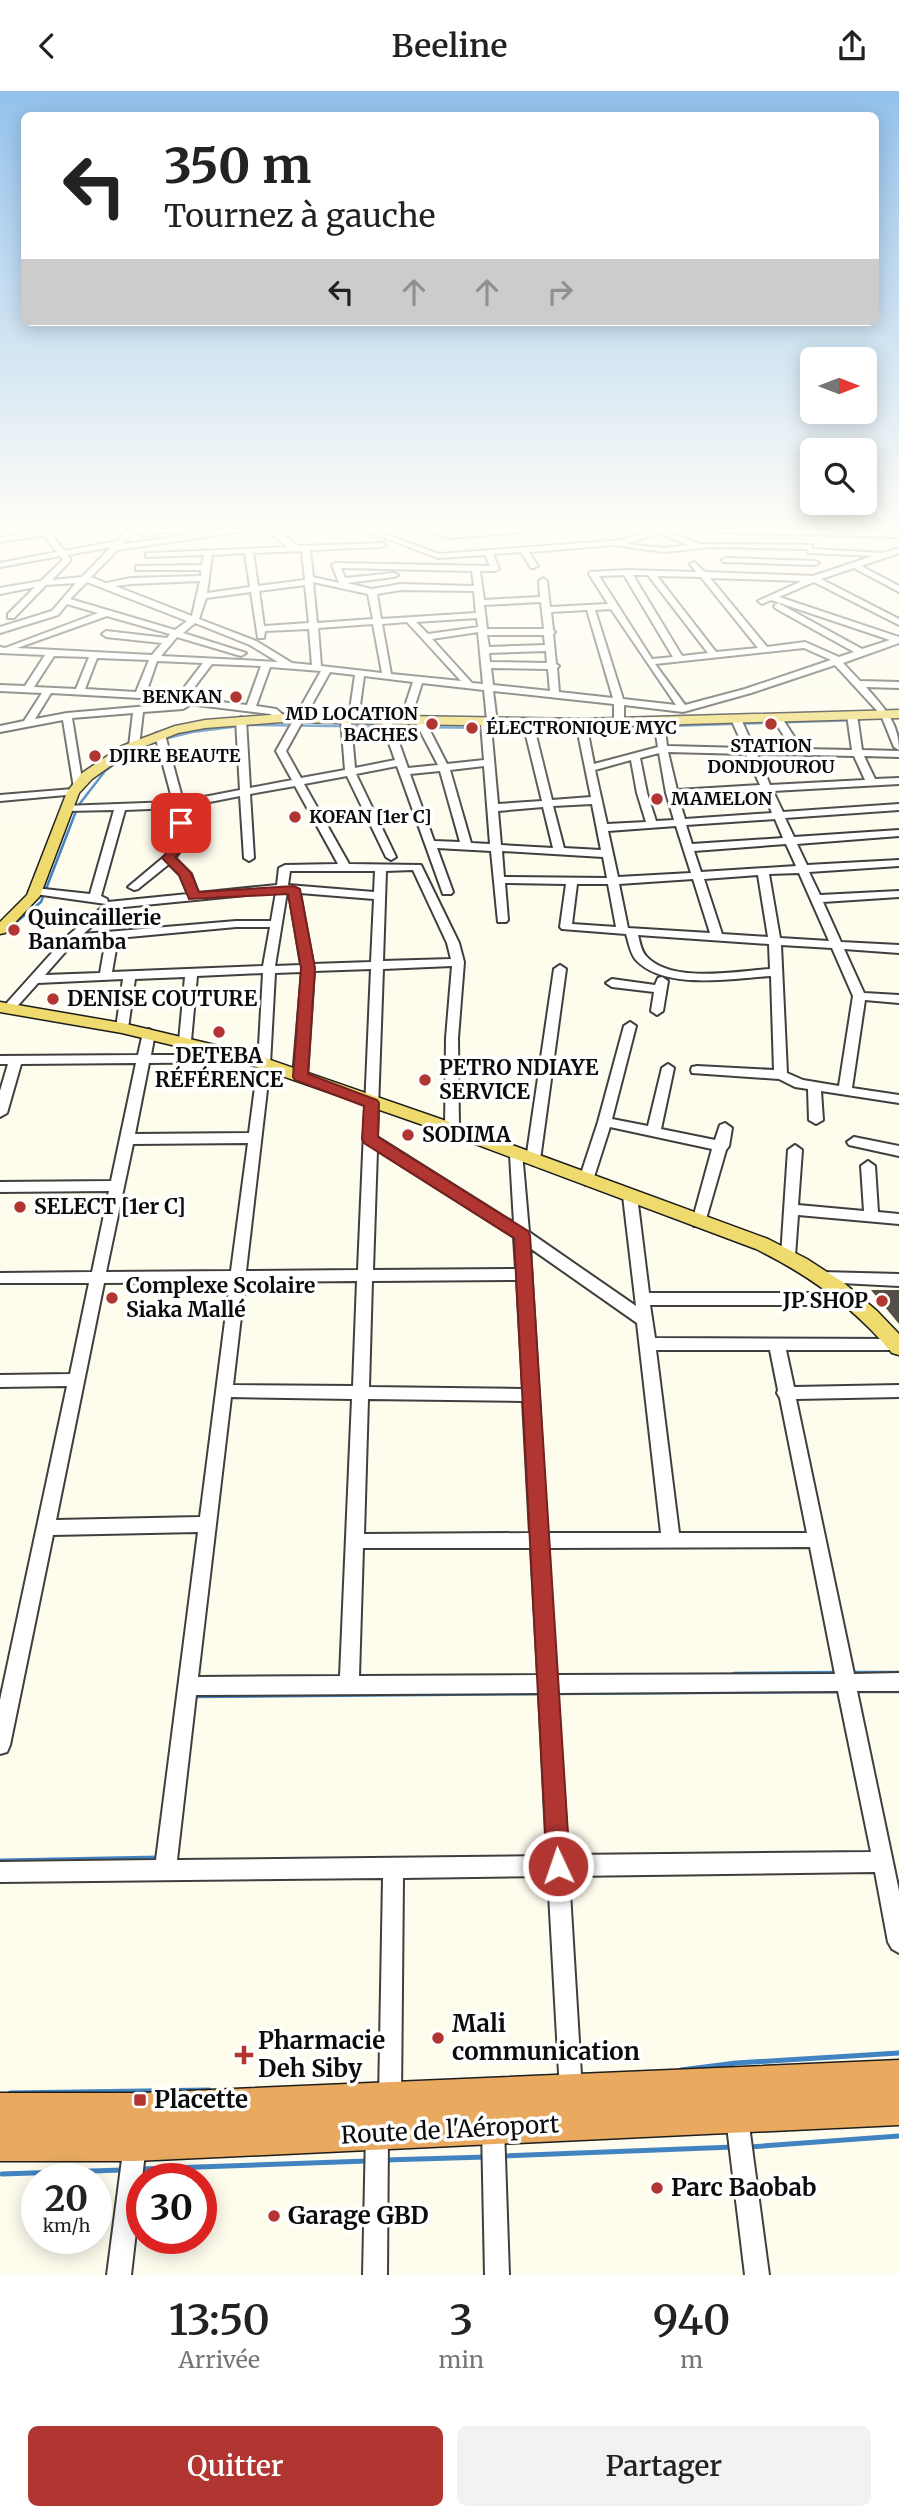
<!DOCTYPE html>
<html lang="fr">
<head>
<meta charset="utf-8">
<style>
	:root { --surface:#fff; --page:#f2f2f2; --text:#222; --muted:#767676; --accent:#b13530 }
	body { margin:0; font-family:Merriweather,serif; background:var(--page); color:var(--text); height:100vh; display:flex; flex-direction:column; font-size:26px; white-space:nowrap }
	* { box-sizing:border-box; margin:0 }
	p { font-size:23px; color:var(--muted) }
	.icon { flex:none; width:38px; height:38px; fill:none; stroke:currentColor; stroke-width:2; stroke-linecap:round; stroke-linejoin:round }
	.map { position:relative; height:2184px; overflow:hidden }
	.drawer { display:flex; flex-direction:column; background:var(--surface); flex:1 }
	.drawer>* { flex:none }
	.top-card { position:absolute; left:21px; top:21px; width:858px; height:214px; border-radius:10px; box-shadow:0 4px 18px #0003; background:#fff; color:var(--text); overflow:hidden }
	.needle { width:46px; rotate:90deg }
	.buttons { position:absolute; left:800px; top:256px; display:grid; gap:14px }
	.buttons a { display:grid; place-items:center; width:77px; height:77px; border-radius:10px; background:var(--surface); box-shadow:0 4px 18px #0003; font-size:35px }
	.speed { position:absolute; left:21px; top:2072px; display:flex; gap:14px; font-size:35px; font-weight:700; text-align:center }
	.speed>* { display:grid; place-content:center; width:91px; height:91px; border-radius:50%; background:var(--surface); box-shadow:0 4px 18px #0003; line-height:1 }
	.speed small { font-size:18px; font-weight:400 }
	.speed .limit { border:10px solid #d22; background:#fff; color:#111 }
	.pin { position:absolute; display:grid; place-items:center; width:60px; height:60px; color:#fff; margin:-30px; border-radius:14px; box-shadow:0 4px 10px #0006 }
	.me { position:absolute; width:77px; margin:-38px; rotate:357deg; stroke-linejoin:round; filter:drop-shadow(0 0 5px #0008) }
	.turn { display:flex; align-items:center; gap:24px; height:147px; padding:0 28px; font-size:32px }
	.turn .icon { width:91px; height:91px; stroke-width:2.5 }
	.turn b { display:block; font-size:49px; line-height:60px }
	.lanes { display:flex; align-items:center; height:66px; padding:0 28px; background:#0003; justify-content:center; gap:35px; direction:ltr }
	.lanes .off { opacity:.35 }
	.eta { display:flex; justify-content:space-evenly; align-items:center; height:119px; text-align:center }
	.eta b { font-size:42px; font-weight:600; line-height:49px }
	.button { display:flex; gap:14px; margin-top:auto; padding:14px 28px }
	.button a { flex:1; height:80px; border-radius:10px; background:var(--accent); color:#fff; font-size:28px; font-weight:600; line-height:80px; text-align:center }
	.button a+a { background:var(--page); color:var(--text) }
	header { display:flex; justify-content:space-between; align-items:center; height:91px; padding:0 28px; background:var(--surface); font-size:32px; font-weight:600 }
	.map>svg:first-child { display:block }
</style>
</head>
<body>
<header><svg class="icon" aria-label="back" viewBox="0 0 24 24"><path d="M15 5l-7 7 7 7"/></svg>Beeline<svg class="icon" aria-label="share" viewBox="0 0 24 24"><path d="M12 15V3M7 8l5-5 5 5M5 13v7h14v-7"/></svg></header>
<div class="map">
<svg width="899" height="2184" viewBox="0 0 899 2184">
	<rect width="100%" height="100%" fill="#fefced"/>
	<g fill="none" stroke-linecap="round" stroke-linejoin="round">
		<!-- stream-far2 -->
		<path stroke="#4284c2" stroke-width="2.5" d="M164 648 192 641 248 634 576 638 860 629
			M10 836 41 811 78 715 105 680 134 659"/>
		<!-- stream-far1 -->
		<path stroke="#4284c2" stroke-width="4.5" d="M850 1582H899
			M734 1583 838 1582
			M854 1600H899
			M553 1602 842 1600
			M192 1605 541 1602"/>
		<!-- stream -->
		<path stroke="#4284c2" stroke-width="5" d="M0 1770 159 1767
			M681 1979 736 1972 899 1962
			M10 2002 209 1999
			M749 2056 899 2045
			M501 2065 734 2056
			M385 2069 486 2066
			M141 2078 367 2070
			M2 2083 122 2079"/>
	</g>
	<!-- building -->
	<path fill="#544e49" d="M871 1199H899V1233Z"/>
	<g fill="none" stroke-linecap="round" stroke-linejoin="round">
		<defs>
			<path id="minor" d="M37 435H45L48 438 84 435 80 437 51 442 64 460 117 450 132 435H140L123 453 251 435H271L298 455 384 452 385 454 381 456 310 459 313 486 339 492 332 474 336 472 490 475 485 464 438 467 353 435H363L439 463 622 449 663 435H673L664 439 700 453 809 454H812V458L882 462 899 457V462L861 475 899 495V501L854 477 821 488 899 528V534L814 491 779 506 899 546V552L843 572 860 590 899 591V597L866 596C883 616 899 631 899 659L894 656 881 624 835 574 751 602 683 621 624 614V632L619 635 614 632V613L493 600 497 632 491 635 498 713 542 710 523 632 528 629 533 632 552 709 591 706 576 632 581 629 586 632 594 673 658 656 654 631 659 628 664 631 667 655 744 657 731 628 736 625 741 628 754 657 792 658 772 626 777 623 780 624 802 658 852 659 847 624 852 621 857 624 862 659 899 660V666L864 665 875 688 899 687V693L773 700 783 721 899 713V719L785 727 794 746 899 739V745L797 753 807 774 899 769V775L809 781 820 804 899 800V806L823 811 841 851 899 854V862L844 858 864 902 899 904V912L865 909 852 997 899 1004V1012L821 1000 823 1029 816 1033 809 1029 808 998 795 996 779 988 692 982 691 979 692 976 697 975 774 979 771 885C733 887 665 900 636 869 630 862 629 852 626 843L562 838 560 836 566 793 505 792 508 829 506 831H498L491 760 437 757 453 801 451 803H443L397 675 356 683 396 766 391 769 386 766 347 685 304 693 349 773 421 774 459 852 464 871 458 947 459 1038 452 1043 445 1038 446 947 452 875 383 878 377 1046 514 1132 510 1064 512 1061H522L529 1141 636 1215 623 1105 630 1100 637 1105 649 1202H850L855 1204 858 1208 855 1212 850 1214H650L655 1247 899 1248V1258L895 1259H786L794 1296 899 1294V1306L796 1308 854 1583 899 1582V1600H857L899 1800V1862L892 1858 888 1851 875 1781 569 1785 582 2000 579 2008 571 2011 563 2008 560 2000 548 1785 403 1787 401 2008 398 2016 390 2019 382 2016 379 2008 383 1787 0 1791V1771L156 1769 198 1441 53 1444 10 1654 7 1661 0 1663V1609L67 1295 0 1296V1284L70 1283 89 1192H0V1182L92 1181 109 1100 0 1101V1091L111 1090 136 972 21 973 7 1022 0 1026V1000L8 973H0V965L138 964 143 942 149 938 155 942 151 964H250L251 967 250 970 245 971 149 972 135 1043 249 1042 258 973 263 882 197 885 191 950 185 954 179 950 185 886 135 888 128 937 122 941 116 937 123 888 38 892 13 920H5L3 917 5 914 66 846 106 813 35 803 29 800 35 797 90 803 114 719 67 720 63 719V715L173 711 155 644 157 642 165 644 183 710 240 699 236 629 241 626 246 629 250 697 292 689 276 660 321 580 270 576 256 615 276 618 287 627 282 630 270 623 140 607 51 602 35 628 67 622 183 612 188 615 183 618 143 621 139 655 134 658 129 655 133 622 72 627 83 695 78 698 74 697 63 629 0 641V635L24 630 42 602 0 600V594L25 595 45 564 0 562V556L5 557 98 522 67 513 58 524 0 542V536L52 520 76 492 46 494 14 527H8V523L35 496 0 503V497L41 490 63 469 60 465 0 476V472L57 461 44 444 0 451V447L40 440ZM265 437 288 456 149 462H146V466L204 464 202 474 139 475H136V479H201V485L131 487 106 492 91 486 117 459ZM657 442 689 454 664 457 626 453ZM614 454 664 461 710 456 808 458V462H811L873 465 813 485 705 481 694 471 690 473 696 481 627 479 590 481 589 483 608 513 550 516 547 490 543 487 539 490 540 506 484 509 480 480H495L499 478 493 463 521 461 531 477H534L538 475 529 461ZM111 456 82 486 52 489 71 469 67 464ZM302 460 305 489 258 495 253 462ZM245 462 250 496 207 502 212 464ZM341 477 472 480 474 495 401 493 372 498 347 492 394 486 398 484 394 482 345 487ZM624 484 673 566 652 568 599 485ZM633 484H648L708 562 682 565ZM657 485 701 486 758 557 716 561ZM710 487 802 490 758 510 762 513 771 509 890 549 862 558 778 512 774 515 775 517 854 561 839 566 805 551 767 556ZM200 490 192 525 115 495 131 493ZM87 491 187 530 175 539 70 508ZM313 491 368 503 373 528 317 532ZM305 494 309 532 264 535 259 500ZM401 499 474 500 476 522 381 528 377 503ZM251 501 258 547H264L265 540 309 538 312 574 292 572 256 550 199 528 206 507ZM541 511 544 538H487L484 514ZM611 518 676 614 623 608 595 519ZM587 519 613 607 559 601 557 577 559 575 556 573 553 543 555 541 553 539 551 521ZM107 525 170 543 167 547 106 540 102 543 106 546 162 552 152 564 17 557ZM477 527 478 536 428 543 416 531ZM407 531 461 590 391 583 382 533ZM195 532 250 554 278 571 161 565 177 546 241 565 246 562 183 542ZM373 533 382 582 321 575 318 537ZM478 541 483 593 472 592 432 548ZM487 544H544L545 554 489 556ZM804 557 831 569 745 598 685 614 655 573ZM546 560 547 572 490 571 489 562ZM54 565 89 566 76 598 34 596ZM97 567 149 569 136 601 85 598ZM157 570 203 572 177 606 146 602ZM212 573 261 575 247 614 186 607ZM491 577 548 578 550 600 493 594ZM330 581 355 584 349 626 341 628 345 679 301 687 286 660ZM364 585 413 591 400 630 405 633 410 630 422 592 484 599 487 629 481 632 484 669 447 673 425 630 420 627 415 630 438 674 408 677 391 629 386 626 381 629 395 669 355 677 351 631 358 629ZM668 661 746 663 760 694 677 699ZM659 662 666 702 674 729 656 730 647 702 640 667ZM757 663 854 665 865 689 770 694ZM631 669 637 702 646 731 607 733 595 679ZM484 675 490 753 471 752 450 679ZM440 680 460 751 434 750 410 683ZM295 695 338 773 285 774 279 777 277 794 198 802 191 783 175 767 188 750 184 716 240 705 244 767 249 770 254 767 250 703ZM763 700 772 722 685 728 678 705ZM592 713 601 759 564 757 553 715ZM543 716 553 757 501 754 498 720ZM174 717 178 750 165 765 128 796 134 799 138 798 169 773 180 784 188 803 108 811 107 808 101 805 125 719ZM775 728 783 747 692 753 686 734ZM676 735 691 782 618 786 608 740ZM786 753 796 775 701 781 694 760ZM502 760 603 766 607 787 504 786ZM413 779 447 852 451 868 383 870 386 780ZM290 780H375L374 801 288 794ZM799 782 829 850 780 847 769 783ZM758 784 768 846 722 843 704 788ZM693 788 710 842 628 837 619 793ZM577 793H608L616 836 572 833ZM276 801 271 830H236L83 843 114 817ZM287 801H289L301 874 275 875ZM300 802 374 808 371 871 313 873ZM236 836H270L263 875 112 881 118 847ZM638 844 769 853 770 878C737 880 671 893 646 865 641 860 640 851 638 844ZM106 848 100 882 45 884 74 851ZM781 854 832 857 853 905 839 995 803 989 787 982ZM371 878 358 1179 246 1180 270 973 275 882 302 881 293 986 300 990 307 986 314 880ZM248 1052 231 1180 106 1181 133 1053ZM377 1059 514 1146 516 1178 373 1179ZM530 1157 637 1232 661 1442H547ZM517 1189 523 1298 369 1296 372 1190ZM357 1190 353 1295 233 1294 245 1191ZM230 1191 200 1426 56 1429 104 1192ZM656 1259H770L778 1299 777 1302 780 1307 807 1442H679ZM231 1306 352 1308 340 1585 198 1586ZM368 1308 523 1310 530 1442 364 1443ZM810 1456 835 1583 556 1584 548 1457ZM363 1457H531L538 1584 359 1585ZM838 1600 871 1761 568 1764 557 1602ZM539 1602 547 1765 177 1769 196 1604Z
				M184 435H201L143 445 139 443Z
				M412 435C427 434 441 443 455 442 494 441 533 432 572 435L568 437 451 447Z
				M701 435 899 442V446L718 441Z
				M726 467 815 470 819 472 815 474 723 471 722 469Z
				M73 698 78 701 77 703 0 710V704Z
				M560 874 566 878 540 1069 533 1074 526 1069 554 878Z
				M662 886 668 890 663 920 657 924 651 920 654 901 612 896 606 892 612 888 655 894 658 887Z
				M630 931 636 935 612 1028 648 1035 662 977 668 973 674 977 661 1038 715 1049 720 1034 725 1032 732 1037 729 1055 726 1059 704 1135H694L692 1131 712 1058 610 1036 593 1089 586 1094 579 1089 598 1031 624 935Z
				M854 1046 899 1055V1065L849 1054 847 1051Z
				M795 1054 802 1059 798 1114 864 1120 861 1075 868 1070 875 1075 878 1121 899 1123V1133L798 1124 795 1165 793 1169H783L781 1165 788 1059Z
				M822 1181 899 1183V1195L822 1191 817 1190 815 1186 817 1182Z
				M737 2016 745 2019 748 2027 769 2184H745L726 2027 729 2019Z
				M493 2026 501 2029 504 2037 509 2184H485L482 2037 485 2029Z
				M377 2031 385 2034 388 2042 387 2184H363L366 2042 369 2034Z
				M135 2042 143 2045 146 2053 131 2184H107L124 2053 127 2045Z"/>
			<path id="major" d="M899 619V627L581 636 282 631 205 637 178 642 130 661 92 688 79 702 40 805 5 842 0 843V831L27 804 67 701 82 682 122 655 175 635 205 629 282 623 581 628Z
				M0 911 122 932 253 963 458 1034 768 1148 807 1168 844 1192 877 1220 899 1243V1264L892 1262C854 1216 809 1184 756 1158L446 1042 242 971 122 942 0 921Z"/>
			<path id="highway" d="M899 1969V2034L135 2070H0V2002H141Z"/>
		</defs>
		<!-- minor casing -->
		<use href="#minor" stroke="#3f3f3f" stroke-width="4"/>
		<!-- major casing -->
		<use href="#major" stroke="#1d1d1d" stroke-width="3"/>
		<!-- highway casing -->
		<use href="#highway" stroke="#1d1d1d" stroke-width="3"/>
		<!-- minor -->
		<use href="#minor" fill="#fff" fill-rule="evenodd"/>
		<!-- major -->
		<use href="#major" fill="#eeda6d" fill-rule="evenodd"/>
		<!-- highway -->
		<use href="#highway" fill="#e9aa60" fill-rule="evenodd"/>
	</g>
	<!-- sky -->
	<linearGradient id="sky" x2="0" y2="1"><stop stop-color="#93c1ec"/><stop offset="0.59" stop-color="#fffef7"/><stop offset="1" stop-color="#fffef7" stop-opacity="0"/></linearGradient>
	<rect width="899" height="740" fill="url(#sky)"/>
	<!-- route -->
	<path fill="#b13530" stroke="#73221f" stroke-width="2" d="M181 729 187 732 189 750 175 766 191 782 199 801 294 795 300 798 315 877 308 983 377 1009 379 1012 378 1046 528 1140 530 1144 570 1775 566 1783 558 1786 550 1783 547 1775 514 1147 364 1052 362 1048 364 1015 295 989 293 986 301 877 288 803 189 808 179 784 162 767 176 750 175 732Z"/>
	<!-- markers -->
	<g fill="#b13530" stroke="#fff" stroke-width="2.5">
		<circle cx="236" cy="606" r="7"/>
		<circle cx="432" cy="633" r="7"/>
		<circle cx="771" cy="633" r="7"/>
		<circle cx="472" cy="637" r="7"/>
		<circle cx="95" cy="665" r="7"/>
		<circle cx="657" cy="708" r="7"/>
		<circle cx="295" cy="726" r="7"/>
		<circle cx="14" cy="839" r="7"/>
		<circle cx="53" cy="908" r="7"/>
		<circle cx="219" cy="941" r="7"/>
		<circle cx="425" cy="989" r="7"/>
		<circle cx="408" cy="1044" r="7"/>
		<circle cx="20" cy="1116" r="7"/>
		<circle cx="112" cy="1207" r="7"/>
		<circle cx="882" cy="1210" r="7"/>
		<circle cx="438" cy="1947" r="7"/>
		<path d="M240.5 1953.5h7v7h7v7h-7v7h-7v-7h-7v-7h7z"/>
		<rect x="133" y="2002" width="14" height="14" rx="3.5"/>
		<circle cx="657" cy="2097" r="7"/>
		<circle cx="274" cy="2125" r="7"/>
	</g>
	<g text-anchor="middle" stroke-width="7" stroke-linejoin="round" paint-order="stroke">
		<!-- far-poi labels -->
		<g font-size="18" font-weight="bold" fill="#0c0c0c" stroke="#fff" text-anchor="start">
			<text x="222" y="612" text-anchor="end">BENKAN</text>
			<text x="418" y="629" text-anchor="end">MD LOCATION<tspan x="418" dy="21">BACHES</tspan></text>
			<text x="486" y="643">ÉLECTRONIQUE MYC</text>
			<text x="771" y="661" text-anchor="middle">STATION<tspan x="771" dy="21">DONDJOUROU</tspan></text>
			<text x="109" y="671">DJIRE BEAUTE</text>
			<text x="671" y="714">MAMELON</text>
			<text x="309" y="732">KOFAN [1er C]</text>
		</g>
		<!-- poi labels -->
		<g font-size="21" font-weight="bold" fill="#0c0c0c" stroke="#fff" text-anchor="start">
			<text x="28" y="834">Quincaillerie<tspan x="28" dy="24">Banamba</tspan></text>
			<text x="67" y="915">DENISE COUTURE</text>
			<text x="219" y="972" text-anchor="middle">DETEBA<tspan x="219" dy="24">RÉFÉRENCE</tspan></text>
			<text x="439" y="984">PETRO NDIAYE<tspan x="439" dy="24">SERVICE</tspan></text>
			<text x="422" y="1051">SODIMA</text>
			<text x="34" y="1123">SELECT [1er C]</text>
			<text x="126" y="1202">Complexe Scolaire<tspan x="126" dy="24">Siaka Mallé</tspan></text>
			<text x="868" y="1217" text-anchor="end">JP SHOP</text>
		</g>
		<!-- near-poi labels -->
		<g font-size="24" font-weight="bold" fill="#0c0c0c" stroke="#fff" text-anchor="start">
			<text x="452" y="1941">Mali<tspan x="452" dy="28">communication</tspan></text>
			<text x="258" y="1958">Pharmacie<tspan x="258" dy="28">Deh Siby</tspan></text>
			<text x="154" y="2017">Placette</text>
			<text x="671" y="2105">Parc Baobab</text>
			<text x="288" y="2133">Garage GBD</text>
		</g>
		<!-- near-street labels -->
		<g font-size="24" fill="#0c0c0c" stroke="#fff">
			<text transform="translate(450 2039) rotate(-3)" y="8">Route de l'Aéroport</text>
		</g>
	</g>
</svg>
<div class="buttons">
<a><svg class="needle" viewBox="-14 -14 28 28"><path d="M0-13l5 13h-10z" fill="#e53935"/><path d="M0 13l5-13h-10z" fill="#767676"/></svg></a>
<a><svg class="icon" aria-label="search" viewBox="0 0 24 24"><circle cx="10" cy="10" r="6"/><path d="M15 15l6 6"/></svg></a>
</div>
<div class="speed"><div>20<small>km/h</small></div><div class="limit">30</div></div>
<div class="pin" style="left:181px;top:732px;background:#d93025"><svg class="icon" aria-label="arrive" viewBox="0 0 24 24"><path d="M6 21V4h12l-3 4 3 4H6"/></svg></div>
<svg class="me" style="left:558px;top:1775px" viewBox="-20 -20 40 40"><circle r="17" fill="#b13530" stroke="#fff" stroke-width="3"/><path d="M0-11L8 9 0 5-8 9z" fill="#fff"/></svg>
<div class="top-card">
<div class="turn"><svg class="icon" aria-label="left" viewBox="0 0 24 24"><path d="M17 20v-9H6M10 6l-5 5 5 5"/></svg><div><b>350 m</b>Tournez à gauche</div></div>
<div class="lanes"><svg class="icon" aria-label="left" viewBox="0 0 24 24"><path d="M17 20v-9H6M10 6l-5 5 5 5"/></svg><svg class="icon off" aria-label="ahead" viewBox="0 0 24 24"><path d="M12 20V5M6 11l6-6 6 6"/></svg><svg class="icon off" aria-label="ahead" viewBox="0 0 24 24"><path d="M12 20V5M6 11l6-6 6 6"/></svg><svg class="icon off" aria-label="right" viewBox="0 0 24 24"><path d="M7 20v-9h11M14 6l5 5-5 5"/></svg></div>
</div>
</div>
<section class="drawer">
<div class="eta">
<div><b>13:50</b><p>Arrivée</p></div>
<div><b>3</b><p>min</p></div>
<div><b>940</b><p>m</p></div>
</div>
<div class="button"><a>Quitter</a><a>Partager</a></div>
</section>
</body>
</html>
